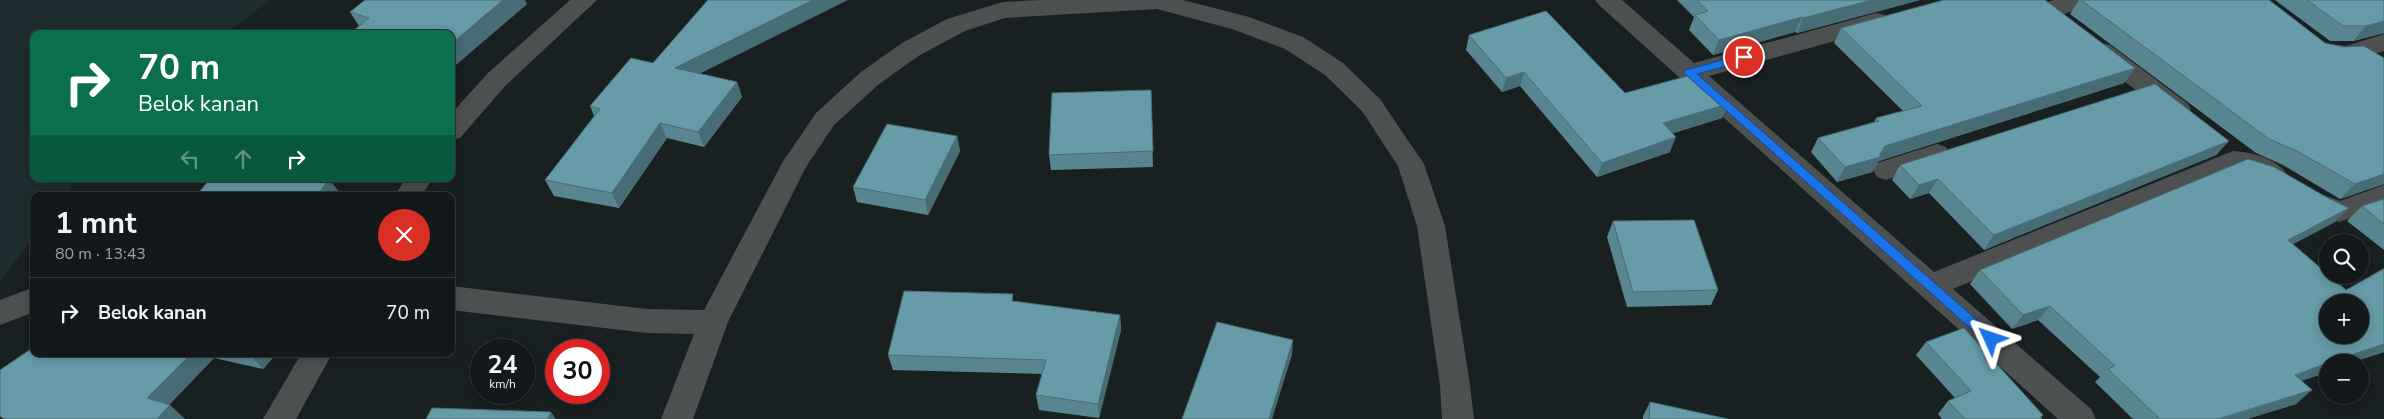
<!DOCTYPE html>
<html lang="id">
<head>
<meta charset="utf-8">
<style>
	:root { --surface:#13181a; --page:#1c2123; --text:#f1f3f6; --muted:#9da0a2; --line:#323739 }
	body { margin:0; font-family:"Nunito Sans",sans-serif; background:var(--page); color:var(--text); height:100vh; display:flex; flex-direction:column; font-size:19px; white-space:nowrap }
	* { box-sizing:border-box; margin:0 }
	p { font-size:16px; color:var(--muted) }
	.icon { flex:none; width:28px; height:28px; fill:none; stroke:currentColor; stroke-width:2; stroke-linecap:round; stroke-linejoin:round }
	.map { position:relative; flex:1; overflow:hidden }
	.drawer { position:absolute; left:30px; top:192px; width:425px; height:165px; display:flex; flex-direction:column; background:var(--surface); border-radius:10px; box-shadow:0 2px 12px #0003,0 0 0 1px var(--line) }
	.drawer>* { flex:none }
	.banner { position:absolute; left:30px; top:30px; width:425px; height:152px; border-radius:10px; box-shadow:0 2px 12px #0003,0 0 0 1px var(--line); background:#0b6e4f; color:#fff; overflow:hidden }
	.buttons { position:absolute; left:2319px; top:234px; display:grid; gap:10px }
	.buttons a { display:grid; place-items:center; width:50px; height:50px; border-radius:50%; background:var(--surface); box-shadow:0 2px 12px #0003,0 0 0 1px var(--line); font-size:25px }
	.speed { position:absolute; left:470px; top:339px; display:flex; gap:10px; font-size:25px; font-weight:700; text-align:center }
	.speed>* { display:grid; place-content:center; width:65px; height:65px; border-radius:50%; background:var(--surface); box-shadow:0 2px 12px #0003,0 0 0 1px var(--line); line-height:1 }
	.speed small { font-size:12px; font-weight:400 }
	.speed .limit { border:8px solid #d22; background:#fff; color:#111 }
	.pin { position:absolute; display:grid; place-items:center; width:42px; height:42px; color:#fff; margin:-21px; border:2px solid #fff; border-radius:50%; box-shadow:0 1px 5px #0007 }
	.me { position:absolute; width:55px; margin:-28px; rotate:312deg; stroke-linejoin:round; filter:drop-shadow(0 0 4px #0008) }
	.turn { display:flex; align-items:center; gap:18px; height:105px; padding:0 25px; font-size:22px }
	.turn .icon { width:65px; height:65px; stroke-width:2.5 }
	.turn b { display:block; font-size:35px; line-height:42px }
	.lanes { display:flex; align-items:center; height:48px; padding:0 25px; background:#0003; justify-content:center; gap:25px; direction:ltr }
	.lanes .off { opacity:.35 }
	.round { display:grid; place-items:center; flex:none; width:52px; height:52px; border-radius:26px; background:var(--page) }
	.headline { display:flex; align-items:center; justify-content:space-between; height:85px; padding:0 25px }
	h1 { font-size:30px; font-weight:700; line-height:38px }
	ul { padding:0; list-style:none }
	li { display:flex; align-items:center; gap:15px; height:70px; padding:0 25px; border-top:1px solid var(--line) }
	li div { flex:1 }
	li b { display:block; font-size:19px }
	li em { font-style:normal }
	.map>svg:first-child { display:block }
</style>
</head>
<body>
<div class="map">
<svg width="2384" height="419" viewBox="0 0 2384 419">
	<rect width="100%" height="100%" fill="#192022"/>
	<!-- built -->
	<path fill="#1e2d30" d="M0 0H270L225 34H34V179H78L65 196H34V237L0 281Z"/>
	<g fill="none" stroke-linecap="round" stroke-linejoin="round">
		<!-- street -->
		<path fill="#4c5050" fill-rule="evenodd" d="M570 0H597L506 85 460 138 451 140V114L488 73Z
			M1041 0H1183L1249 17 1303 37 1343 63 1380 99 1424 164 1445 226 1470 385 1474 419H1442L1440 385 1417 226 1398 166 1362 111 1325 75 1285 49 1232 29 1157 9 1005 18 965 31 920 55 879 84 834 125 806 167 728 322 693 419H661L694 334 647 333 451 310V286L647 309 704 310 782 163 816 113 861 72 902 43 947 19 1003 2Z
			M1595 0H1622L1694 63 1876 13 1885 15 1888 21 1885 27 1709 76 1934 272 2233 151C2252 152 2279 159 2288 176L2285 183 2275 186 2246 172 2235 171 1953 289 2091 409 2096 419H2058L1599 5Z
			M2054 0H2093L2089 5C2074 10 2055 20 2040 16L2036 10 2040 4Z
			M2384 34V51L2347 62 2321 58 2318 52 2321 46 2330 44 2346 46Z
			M2101 43 2110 45 2187 103 2191 109 2187 115 2178 118 2169 115 2092 57 2089 51 2092 45Z
			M1937 144 1946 147 1950 154 1946 161 1886 180 1877 177 1873 170 1877 163Z
			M405 179H432L422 196H395Z
			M2384 185V206L2339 222 2306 209 2302 202 2306 195 2316 192 2340 201Z
			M34 287V312L0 325V300Z
			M301 354H332L296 419H263Z"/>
	</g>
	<!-- wall -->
	<path fill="#588590" d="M1677 0H1920L1797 33 1795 32 1713 55 1689 30 1694 17Z
		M2079 0H2269L2325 43 2384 58V184L2340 199 2283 165 2256 153 2070 14Z
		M2275 0H2384V33L2353 41H2330Z
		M527 4 451 69V34L359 26 350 12Z
		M1841 28 2135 68 2124 83 1879 161 1872 172 1837 182 1811 152 1818 138 1874 122 1876 118 1903 111 1834 43Z
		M1469 35 1625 93 1728 104 1722 118 1673 133 1670 152 1597 177 1520 86 1502 92 1466 50Z
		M701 74 737 82 742 97 704 147 667 138 619 208 554 196 545 180 594 116 590 106Z
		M1151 90 1153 167 1051 170 1049 155Z
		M957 136 960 151 928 215 857 202 853 187Z
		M2229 141 2216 155 1984 250 1929 193 1910 199 1892 180 1900 165Z
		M172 179H197L195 181Z
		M2384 199V250L2347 221 2362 206Z
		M1613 221 1718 290 1711 305 1627 307 1607 237Z
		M2335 222 2293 244 2346 290 2384 268V352L2353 362H2328V372L2301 381 2296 404 2247 419H2133L2095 382 2100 377 2038 320 2012 329 1970 284 1980 270Z
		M1014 301 1120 315 1121 330 1099 418 1039 410 1036 395 1042 374 893 370 888 355Z
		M1926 342 2043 415 2041 418 2042 419H1942L1938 414 1948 401 1955 398 1916 355Z
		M34 354H276L263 369 214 358 169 405 185 419Z
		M1650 402 1728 419H1643V416Z"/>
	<!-- shaded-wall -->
	<path fill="#476c75" d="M503 0H525L527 4 451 69V44Z
		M813 0H848L681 83 675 68Z
		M1872 0H1920L1797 33 1803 18Z
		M1802 17 1795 32 1713 55 1719 40Z
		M2384 21V33L2353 41 2366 26Z
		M2135 68 2124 83 1879 161 1872 172 1837 182 1845 167 1885 146Z
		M1524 72 1520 86 1502 92 1506 78Z
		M737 82 742 97 704 147 698 132Z
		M1728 104 1722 118 1658 138 1663 123Z
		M660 123 667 138 619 208 612 193Z
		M957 136 960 151 928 215 925 200Z
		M1676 137 1670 152 1597 177 1602 163Z
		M2229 141 2216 155 1984 250 1994 235Z
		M2384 174V184L2340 199 2355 184Z
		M329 179 340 193 338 196H317Z
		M1938 179 1929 193 1910 199 1919 185Z
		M2349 208 2335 222 2274 254 2288 240Z
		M2050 306 2038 320 2012 329 2023 315Z
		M1120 315 1121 330 1099 418 1098 404Z
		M1293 340 1292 355 1272 419H1269Z
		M2384 344V352L2353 362H2330Z
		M191 354H210L214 358 162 412 147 398Z
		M252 354H276L263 369 250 355Z
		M2328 363V372L2280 388 2295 375Z
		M2312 390 2296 404 2247 419H2221Z
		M170 405 185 419H157Z
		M551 412 556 419H548Z"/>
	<!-- building -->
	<path fill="#669ba7" stroke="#476c75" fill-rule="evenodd" d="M365 0H503L451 44V34H349L369 18 350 12Z
		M708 0H813L675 68 737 82 698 132 660 123 612 193 545 180 600 109 590 106 631 58 653 63 707 1Z
		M1697 0H1872L1803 18 1802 17 1719 40 1695 15 1708 11Z
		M1944 0H2045L2135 68 1885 146 1880 154V157L1845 167 1818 138 1879 121 1876 118 1922 106 1841 28Z
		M2081 0H2269L2325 43 2343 47 2364 46 2384 58V174L2355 184 2297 151 2269 139Z
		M2307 0H2384V21L2366 26H2343Z
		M1546 11 1625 93 1695 74 1728 104 1663 123 1676 137 1602 163 1524 72 1506 78 1469 35Z
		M2155 84 2229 141 1994 235 1938 179 1919 185 1900 165Z
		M1151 90 1153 151 1049 155 1052 93Z
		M887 124 957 136 925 200 853 187Z
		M2248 159 2274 167 2326 197 2349 208 2288 240 2346 290 2384 269V344L2330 362H2328V363L2295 375 2312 390 2221 418 2222 419H2160L2108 369 2115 366 2050 306 2023 315 1980 270ZM2328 302H2360V335H2328Z
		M210 179H329L317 196H196Z
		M2384 199V224L2362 206Z
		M1694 220 1718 290 1633 292 1613 221Z
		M904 291 1013 294 1012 301 1120 315 1098 404 1036 395 1046 360 888 355Z
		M1217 322 1293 340 1269 419H1182Z
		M1964 328 2043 415 2040 417 2042 419H1965L1948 401 1971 391 1926 342Z
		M34 347V354H191L147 398 170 405 157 419H4L0 416V370Z
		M1650 402 1728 419H1649Z
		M432 408 551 412 548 419H426Z"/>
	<!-- route -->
	<path fill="#1a73e8" stroke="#114b97" d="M1744 54 1749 57 1748 60 1697 74 1995 336 1997 339 1995 343H1987L1684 73 1686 70Z"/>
</svg>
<div class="buttons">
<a><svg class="icon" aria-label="search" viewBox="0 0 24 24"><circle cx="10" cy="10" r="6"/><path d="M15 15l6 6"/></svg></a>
<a>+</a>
<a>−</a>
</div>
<div class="speed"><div>24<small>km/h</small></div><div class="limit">30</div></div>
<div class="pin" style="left:1744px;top:57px;background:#d93025"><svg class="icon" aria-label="arrive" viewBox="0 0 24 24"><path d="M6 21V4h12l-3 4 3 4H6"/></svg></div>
<svg class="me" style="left:1991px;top:339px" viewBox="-20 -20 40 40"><path d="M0-17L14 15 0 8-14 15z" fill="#1a73e8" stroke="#fff" stroke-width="4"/></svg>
<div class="banner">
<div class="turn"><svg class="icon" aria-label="right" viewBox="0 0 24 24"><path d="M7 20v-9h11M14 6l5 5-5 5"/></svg><div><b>70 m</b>Belok kanan</div></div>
<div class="lanes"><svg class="icon off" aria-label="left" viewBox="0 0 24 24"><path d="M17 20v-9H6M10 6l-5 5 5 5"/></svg><svg class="icon off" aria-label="ahead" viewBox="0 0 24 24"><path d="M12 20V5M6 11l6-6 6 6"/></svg><svg class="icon" aria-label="right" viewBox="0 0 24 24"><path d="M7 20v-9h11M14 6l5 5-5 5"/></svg></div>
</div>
<section class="drawer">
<div class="headline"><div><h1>1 mnt</h1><p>80 m · 13:43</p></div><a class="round" style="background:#d93025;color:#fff"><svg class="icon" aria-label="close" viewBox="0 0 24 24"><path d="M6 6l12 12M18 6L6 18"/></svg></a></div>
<ul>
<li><svg class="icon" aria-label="right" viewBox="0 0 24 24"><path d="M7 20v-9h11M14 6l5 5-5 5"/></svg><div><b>Belok kanan</b></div><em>70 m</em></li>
</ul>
</section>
</div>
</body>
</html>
